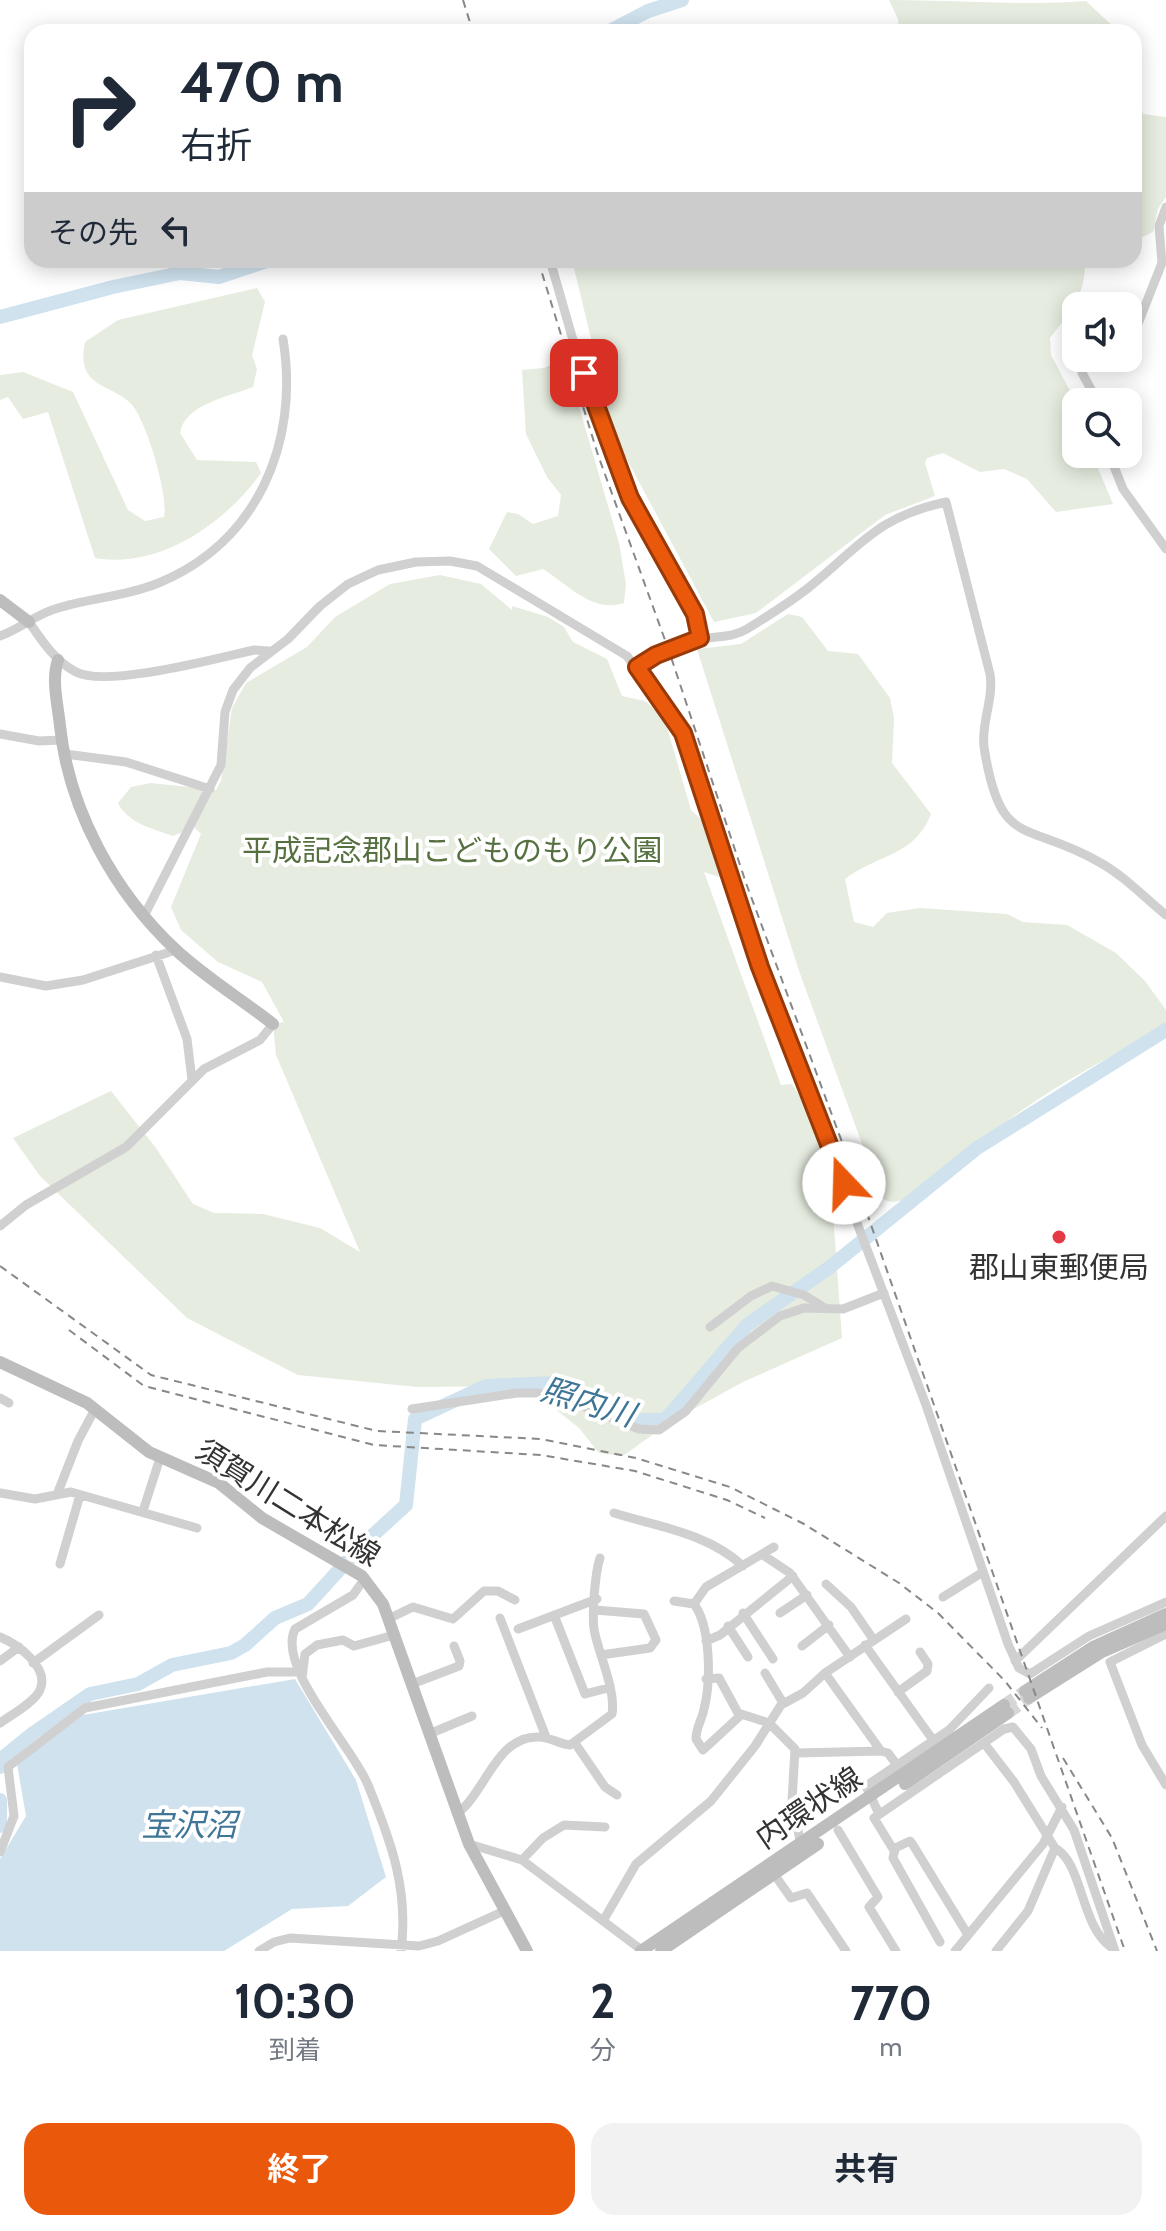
<!DOCTYPE html>
<html lang="ja">
<head>
<meta charset="utf-8">
<style>
	:root { --surface:#fff; --page:#f2f2f3; --text:#1f2937; --muted:#747a83; --accent:#ea580c }
	body { margin:0; font-family:Cabin,"Noto Sans JP",sans-serif; background:var(--page); color:var(--text); height:100vh; display:flex; flex-direction:column; font-size:30px; white-space:nowrap }
	* { box-sizing:border-box; margin:0 }
	p { font-size:26px; color:var(--muted) }
	.icon { flex:none; width:44px; height:44px; fill:none; stroke:currentColor; stroke-width:2; stroke-linecap:round; stroke-linejoin:round }
	.map { position:relative; height:1951px; overflow:hidden }
	.panel { display:flex; flex-direction:column; background:var(--surface); flex:1 }
	.panel>* { flex:none }
	.top-card { position:absolute; left:24px; top:24px; width:1118px; height:244px; border-radius:24px; box-shadow:0 4px 20px #0003; background:#fff; color:var(--text); overflow:hidden }
	.tools { position:absolute; left:1062px; top:292px; display:grid; gap:16px }
	.tools a { display:grid; place-items:center; width:80px; height:80px; border-radius:16px; background:var(--surface); box-shadow:0 4px 20px #0003; font-size:40px }
	.pin { position:absolute; display:grid; place-items:center; width:68px; height:68px; color:#fff; margin:-34px; border-radius:16px; box-shadow:0 4px 12px #0006 }
	.me { position:absolute; width:88px; margin:-44px; rotate:339deg; stroke-linejoin:round; filter:drop-shadow(0 0 6px #0008) }
	.turn { display:flex; align-items:center; gap:28px; height:168px; padding:0 24px; font-size:36px }
	.turn .icon { width:104px; height:104px; stroke-width:2.5 }
	.turn b { display:block; font-size:56px; line-height:68px }
	.then { display:flex; align-items:center; height:76px; padding:0 24px; background:#0003; gap:16px; font-size:30px }
	.eta { display:flex; justify-content:space-evenly; align-items:center; height:136px; text-align:center }
	.eta b { font-size:48px; font-weight:700; line-height:56px }
	.primary-button { display:flex; gap:16px; margin-top:auto; padding:16px 24px }
	.primary-button a { flex:1; height:92px; border-radius:24px; background:var(--accent); color:#fff; font-size:32px; font-weight:700; line-height:92px; text-align:center }
	.primary-button a+a { background:var(--page); color:var(--text) }
	.map>svg:first-child { display:block }
</style>
</head>
<body>
<div class="map">
<svg width="1166" height="1951" viewBox="0 0 1166 1951">
	<rect width="100%" height="100%" fill="#fff"/>
	<!-- green -->
	<path fill="#e6ecdf" d="M889 0C955 0 1021 6 1086 1L1119 32H899L898 19Z
		M1134 72 1143 114 1166 117V197L1158 209 1153 232 1134 241Z
		M572 260H1093L1085 268C1083 299 1069 314 1050 338L1051 355 1076 402V454H1092L1113 504 1056 512 1027 479 1004 469 980 472 943 453 927 458 925 463 935 496 885 515 756 613 714 622 615 437Z
		M257 288 265 302 252 355 257 369 253 387C228 397 185 404 180 433L197 460 256 462 261 473C224 524 160 569 95 558L48 412 23 419 8 397 0 400V375L23 372 73 392 128 510 145 521 164 517C169 496 146 420 132 405 113 383 75 390 85 342L118 320Z
		M565 359 619 543 626 584 624 603C592 613 570 586 543 569L516 576 489 549 507 512 518 514 533 524 558 516 561 495 547 477 526 434 522 370 544 368Z
		M440 575 481 584 512 610V606L548 617 564 627 573 642 607 659 622 696 645 701 664 717 691 810 706 824 718 848 722 878 704 872 781 1085 792 1084 828 1143 842 1338 743 1382 670 1422 623 1456 599 1453 579 1428 540 1397 512 1386 417 1387 298 1375 187 1318 40 1176 13 1138 111 1091 156 1148 193 1204 214 1213 263 1214 320 1228 360 1252 276 1055 273 1024 284 1022 262 982 218 962 181 930 171 907 201 834 194 827 173 836C154 829 127 823 118 803L131 787 151 783 216 790 221 781 232 708 246 683 307 647 335 617 390 584Z
		M788 614 802 617 828 651 858 654 890 698 894 718 892 763 931 814C915 856 878 854 845 879L854 922 873 927 887 913 920 908 1007 914 1023 922 1067 925 1116 953 1145 981 1166 1010V1027C1117 1053 1066 1079 1021 1111 982 1138 949 1185 903 1200 881 1207 876 1192 873 1174L798 968 697 649 741 644Z"/>
	<!-- water -->
	<path fill="#cfe2ee" d="M295 1679 356 1780 386 1877 348 1906 292 1909 224 1951H0V1859L26 1816 17 1764 83 1715Z"/>
	<g fill="none" stroke-linecap="round" stroke-linejoin="round">
		<!-- river -->
		<path stroke="#cfe2ee" stroke-width="14" d="M608 32 648 11 682 0
			M0 317 113 287 180 273 219 277 270 260
			M0 1767 5 1756 32 1734 90 1694 138 1684 172 1665 231 1653 245 1645 275 1618 308 1604 361 1546 406 1505 415 1419 486 1386 553 1383 639 1420H665L747 1325 830 1267 977 1148 1166 1030
			M0 1800V1826"/>
		<!-- secondary-tunnel -->
		<path stroke="#d6d6d6" stroke-width="12" stroke-dasharray="12 6" stroke-linecap="butt" d="M1004 1705 1025 1691
			M1008 1713 1029 1698"/>
		<!-- street -->
		<path stroke="#d0d0d0" stroke-width="9" d="M550 260 575 347 630 498 695 614 700 638
			M1128 349 1162 263 1159 226 1166 207
			M1088 358 1082 373 1098 402
			M1109 454 1123 489 1166 549
			M29 622C42 641 55 661 76 672 106 688 218 658 254 650L269 651
			M0 636C20 629 35 615 55 609 88 598 123 597 156 584 257 544 300 443 283 339
			M689 643C708 634 729 640 747 629 769 615 793 601 813 584 863 543 878 517 946 502L990 674C994 699 981 722 984 747 1000 850 1025 820 1099 862 1123 875 1144 897 1166 915
			M637 667 656 655
			M0 734 39 741 61 740
			M65 754 126 762 210 789
			M144 916 221 765 225 712 233 690 250 668 288 639 320 606 348 584 378 570 416 562 450 561 477 566 627 656 683 733 760 967 926 1405 1008 1644 1019 1668 1030 1674 1089 1636 1166 1602
			M156 955 187 1039 192 1080
			M0 977 46 986 83 980 176 950
			M0 1226 26 1205 126 1147 204 1069 260 1040 273 1024
			M710 1327 751 1296 772 1286 804 1295 825 1308
			M0 1398 9 1403
			M412 1409 517 1393H538L561 1397 639 1429 659 1430 686 1411 738 1348 780 1316 804 1308 843 1309 884 1293
			M58 1492 78 1441 95 1409
			M0 1493 35 1499 71 1492 197 1528
			M143 1511 160 1458
			M614 1513C659 1527 707 1533 743 1566
			M763 1555 790 1573 850 1657
			M60 1564 80 1495
			M365 1578 353 1595 295 1629C276 1668 353 1747 368 1785 391 1841 409 1890 401 1951
			M826 1584 851 1607 873 1639
			M943 1597 983 1572
			M674 1601 694 1604C711 1627 711 1682 704 1709 702 1720 696 1727 696 1739L703 1750 741 1715
			M694 1604 706 1587 774 1547
			M595 1610 644 1614 656 1640 650 1648 601 1655
			M743 1613 773 1659
			M780 1613 807 1595
			M554 1615 585 1694 608 1688
			M500 1618 546 1737
			M388 1619 413 1607 453 1619 484 1591H498L515 1600
			M728 1626 748 1657
			M518 1629 597 1599
			M1166 1634 1110 1662 1142 1745 1166 1785
			M0 1637C17 1644 50 1667 40 1690 35 1702 11 1715 0 1723
			M706 1641 720 1635 793 1576
			M865 1645 933 1740
			M802 1646 829 1625
			M0 1661 19 1647
			M1015 1661 1166 1516
			M33 1663 99 1615
			M765 1673 783 1703
			M825 1673 881 1751
			M302 1678 305 1654 317 1645 343 1640 354 1646 394 1635
			M706 1679 719 1678 738 1713 769 1723 795 1749 792 1801 801 1845
			M412 1684 459 1666 460 1661 454 1646
			M898 1692 927 1671 928 1664 920 1652
			M429 1734 472 1716
			M575 1743 605 1787 617 1795
			M984 1743 1014 1782 1055 1848 1028 1911 996 1951
			M797 1753 881 1751 888 1753 897 1765
			M458 1813C486 1791 497 1735 539 1737 550 1737 559 1744 570 1745L612 1714C616 1691 600 1657 595 1634 591 1619 595 1573 600 1558
			M879 1814 866 1786 949 1730 989 1688
			M838 1830 878 1897 869 1907 896 1951
			M469 1844 522 1860 643 1951
			M1055 1848C1083 1863 1080 1925 1111 1947
			M895 1849 893 1858 940 1942
			M0 1852 14 1816 8 1767 85 1708 267 1672H299
			M522 1860 543 1838 564 1825 605 1827
			M774 1874 791 1898 807 1893 846 1951
			M603 1921 636 1864 711 1801 755 1746 781 1705 803 1693 825 1673 906 1619
			M968 1935 913 1845 910 1841 893 1849 874 1818 1004 1729 1013 1727 1031 1749 1041 1776 1074 1830 1115 1951
			M259 1951 274 1942 290 1938 419 1946 438 1941 504 1911
			M955 1951 1043 1844 1062 1807"/>
		<!-- secondary -->
		<path stroke="#bdbdbd" stroke-width="12" d="M0 600 29 622
			M58 660C51 680 58 705 60 726 69 810 114 892 176 950 205 977 241 999 273 1024
			M0 1362 87 1403 149 1452 219 1483 262 1518 362 1576 383 1604 469 1844 527 1951
			M1025 1691 1093 1647 1166 1614
			M1029 1698 1102 1652 1166 1624
			M905 1784 1008 1713
			M641 1951 1004 1705
			M661 1951 818 1844"/>
		<!-- rail -->
		<path stroke="#888" stroke-width="2" stroke-dasharray="8 6" stroke-linecap="butt" d="M463 0 473 32
			M538 260 598 455 669 651 746 883 842 1142 1125 1951
			M0 1266 151 1375 377 1431 541 1439 636 1458 730 1487 804 1524 899 1583 938 1613 1005 1681 1042 1728
			M69 1330 144 1386 374 1445 541 1455 635 1471 727 1500 765 1518
			M1063 1758 1112 1838 1157 1951"/>
		<!-- street-bridge -->
		<path stroke="#d0d0d0" stroke-width="9" d="M656 655 689 643"/>
	</g>
	<g fill="none" stroke-linecap="round" stroke-linejoin="round">
		<defs>
			<path id="route" d="M584 373 630 498 695 614 700 638 656 655 637 667 683 733 760 967 844 1183"/>
		</defs>
		<!-- route casing -->
		<use href="#route" stroke="#983908" stroke-width="20"/>
		<!-- route -->
		<use href="#route" stroke="#ea580c" stroke-width="14"/>
	</g>
	<!-- markers -->
	<circle fill="#e63946" stroke="#fff" stroke-width="3" cx="1059" cy="1237" r="8"/>
	<g text-anchor="middle" stroke-width="8" stroke-linejoin="round" paint-order="stroke">
		<!-- park labels -->
		<g font-size="30" fill="#56703f" stroke="#fff">
			<text x="452" y="861">平成記念郡山こどものもり公園</text>
		</g>
		<!-- poi labels -->
		<g font-size="30" fill="#333" stroke="#fff">
			<text x="1059" y="1278">郡山東郵便局</text>
		</g>
		<!-- street labels -->
		<g font-size="30" fill="#333" stroke="#fff">
			<text transform="translate(288 1503) rotate(32)" y="10">須賀川二本松線</text>
			<text transform="translate(809 1808) rotate(-34)" y="10">内環状線</text>
		</g>
		<!-- water labels -->
		<g font-size="32" font-style="italic" fill="#3f7597" stroke="#fff">
			<text transform="translate(588 1402) rotate(17)" y="11">照内川</text>
			<text x="189" y="1836">宝沢沼</text>
		</g>
	</g>
</svg>
<div class="tools">
<a><svg class="icon" aria-label="sound" viewBox="0 0 24 24"><path d="M4 9h4l5-4v14l-5-4H4zM17 9q2 3 0 6"/></svg></a>
<a><svg class="icon" aria-label="search" viewBox="0 0 24 24"><circle cx="10" cy="10" r="6"/><path d="M15 15l6 6"/></svg></a>
</div>
<div class="pin" style="left:584px;top:373px;background:#d93025"><svg class="icon" aria-label="arrive" viewBox="0 0 24 24"><path d="M6 21V4h12l-3 4 3 4H6"/></svg></div>
<svg class="me" style="left:844px;top:1183px" viewBox="-20 -20 40 40"><circle r="19" fill="#fff"/><path d="M0-13L10 11 0 6-10 11z" fill="#ea580c"/></svg>
<div class="top-card">
<div class="turn"><svg class="icon" aria-label="right" viewBox="0 0 24 24"><path d="M7 20v-9h11M14 6l5 5-5 5"/></svg><div><b>470 m</b>右折</div></div>
<div class="then">その先<svg class="icon" aria-label="left" viewBox="0 0 24 24"><path d="M17 20v-9H6M10 6l-5 5 5 5"/></svg></div>
</div>
</div>
<section class="panel">
<div class="eta">
<div><b>10:30</b><p>到着</p></div>
<div><b>2</b><p>分</p></div>
<div><b>770</b><p>m</p></div>
</div>
<div class="primary-button"><a>終了</a><a>共有</a></div>
</section>
</body>
</html>
